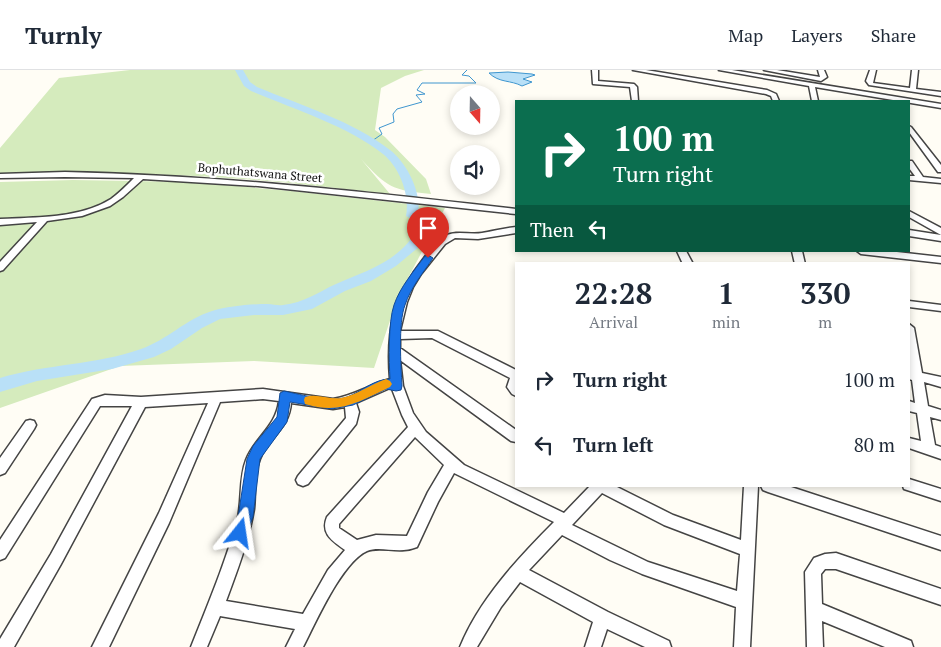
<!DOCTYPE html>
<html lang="en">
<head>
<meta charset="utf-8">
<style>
	:root { --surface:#fff; --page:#f6f6f7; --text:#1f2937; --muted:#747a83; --line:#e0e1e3 }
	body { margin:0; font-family:"PT Serif",serif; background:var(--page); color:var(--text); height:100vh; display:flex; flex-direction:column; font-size:19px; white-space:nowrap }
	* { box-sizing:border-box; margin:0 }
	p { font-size:16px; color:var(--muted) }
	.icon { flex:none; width:28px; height:28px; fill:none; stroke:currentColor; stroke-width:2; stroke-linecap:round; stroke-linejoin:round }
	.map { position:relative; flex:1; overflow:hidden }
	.drawer { position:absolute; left:515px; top:192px; width:395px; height:225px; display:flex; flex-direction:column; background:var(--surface); border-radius:0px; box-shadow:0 2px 8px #0003 }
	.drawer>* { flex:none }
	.top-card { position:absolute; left:515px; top:30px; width:395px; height:152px; border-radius:0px; box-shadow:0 2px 8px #0003; background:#0b6e4f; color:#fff; overflow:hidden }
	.needle { width:32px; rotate:160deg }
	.fabs { position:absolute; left:450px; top:15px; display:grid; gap:10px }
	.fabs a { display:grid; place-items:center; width:50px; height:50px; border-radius:50%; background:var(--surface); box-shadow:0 2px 8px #0003; font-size:25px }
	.pin { position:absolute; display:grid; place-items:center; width:42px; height:42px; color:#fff; margin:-51px -21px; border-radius:50% 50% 50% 0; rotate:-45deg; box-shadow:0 0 5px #0007 }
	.pin .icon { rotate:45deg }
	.me { position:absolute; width:55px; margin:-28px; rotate:15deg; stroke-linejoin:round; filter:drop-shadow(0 0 4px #0008) }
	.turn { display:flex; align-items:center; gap:18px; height:105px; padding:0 15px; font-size:22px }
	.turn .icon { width:65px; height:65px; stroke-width:2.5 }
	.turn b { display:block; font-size:35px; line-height:42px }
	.then { display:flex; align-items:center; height:48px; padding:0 15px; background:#0003; gap:10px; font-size:19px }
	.eta { display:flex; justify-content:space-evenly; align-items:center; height:85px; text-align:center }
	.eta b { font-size:30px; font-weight:700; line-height:35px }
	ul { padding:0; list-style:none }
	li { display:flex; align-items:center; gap:15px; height:65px; padding:0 15px }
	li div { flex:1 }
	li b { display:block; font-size:19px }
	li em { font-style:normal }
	header { display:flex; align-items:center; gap:30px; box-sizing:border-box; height:70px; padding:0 25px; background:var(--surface); border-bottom:1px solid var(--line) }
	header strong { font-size:24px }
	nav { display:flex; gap:28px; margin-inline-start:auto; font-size:18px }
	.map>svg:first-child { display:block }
</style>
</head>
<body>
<header>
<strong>Turnly</strong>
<nav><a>Map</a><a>Layers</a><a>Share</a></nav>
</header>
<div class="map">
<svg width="941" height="577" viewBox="0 0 941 577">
	<rect width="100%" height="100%" fill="#fffdf5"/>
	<!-- green -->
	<path fill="#d5ebbd" d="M130 0H424L405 6 381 18 375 60 385 67 426 109 431 124C392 120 388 118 361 89L390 124C341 119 292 112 243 109 162 103 81 102 0 105V78L59 8Z
		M73 110 191 112 291 121 445 138 398 227 374 298 254 291 120 296 0 338V112Z"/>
	<!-- water -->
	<path fill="#b9e0f7" stroke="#3f96cf" d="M508 2 532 4 535 5 523 9 532 12 522 16C511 10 499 13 489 3Z"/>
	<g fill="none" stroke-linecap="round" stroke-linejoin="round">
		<!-- stream -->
		<path stroke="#3f96cf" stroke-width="1" d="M372 71 382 64 379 58 394 52 393 44 397 39 422 32 416 25 425 24 417 20 422 13H476L469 6 462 5 467 0"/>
		<!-- river -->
		<path fill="#b9e0f7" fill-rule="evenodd" d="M235 0H243L250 12 257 17C300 35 353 51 390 80 407 93 422 123 418 144L425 146 430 157 420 176 396 196 371 211 345 221 312 239 283 245H254L220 249 202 258 171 279 154 287 112 299 37 311 0 322V308C46 294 96 295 141 279 167 270 186 249 212 241 229 236 250 234 268 234 273 234 278 236 283 235 304 233 318 222 336 214 366 201 403 190 418 157L416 151 406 146C410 125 400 98 383 84 348 56 293 39 251 21L244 16Z"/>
		<defs>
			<path id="minor" d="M592 0H598V11L634 14 637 17 638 31H632L630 17 593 14Z
				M633 0H646L767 20 776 24 779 31H773L771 26 766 24Z
				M719 0H732L941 34V38L815 17 818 31H812L809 16Z
				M764 0H777L820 7 818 0H824L827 7 821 11Z
				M870 0H876L873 13 910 18 912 0H918L916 19 941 22V26L869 15 866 11Z
				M909 56 911 57 941 95V102H938L909 62Z
				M909 91H912L923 107 941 109V113L909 110V106H915L909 98Z
				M65 102C216 105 366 122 516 139V144L258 116 143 109 123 127 110 136 82 146 47 151 3 200 0 201V192L37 152 0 155V149C36 147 79 149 111 129 119 123 127 115 134 108L65 107 0 108V104Z
				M909 141 941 158V165L909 147Z
				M516 157V163L478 169 455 168 445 174 421 204 413 217 407 232 400 261H438L516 300V326L512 324 507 317 510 308 432 268 400 269V278L516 360V372L511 371 400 290 403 316 413 343 426 362 464 395 564 443 590 416H615L673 445 741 470 744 416H758L750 577H734L736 537 642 504 610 490 562 465 529 500 608 542 669 571 671 577H645L607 559 601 577H585L593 552 520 512 501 537 477 577H460C479 530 518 488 554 452L454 403 438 432 417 477C398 485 381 475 367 481 342 492 316 552 303 577H286L295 559 220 546 207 577H191C208 534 226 492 238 447 242 428 239 408 246 390 255 367 276 357 279 331L263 329 220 332 169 453 109 577H92L159 443 208 333 145 337 61 494 14 577H0V569L51 484 132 336H100L5 488 0 490V470L92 329 105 325 141 327 263 319 333 329C353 326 371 314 390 309 386 260 393 227 424 188 430 180 436 171 445 166 457 160 469 165 482 163 494 161 504 158 516 157ZM390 318 392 319 402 345 408 357 327 447C320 464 333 471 345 480L328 500 303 544 226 531C237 501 249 470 254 439 256 422 253 405 260 389 268 367 289 360 291 333L333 339 345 337 346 348 298 406 296 410 298 414 303 416 308 414 356 354 359 342 356 333ZM415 367 444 395 428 422 407 466 376 465 357 470 339 458V454ZM602 423 664 455 740 484 737 521 648 492 572 455Z
				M909 160 941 165V171L909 166Z
				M677 181H686L693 194H683Z
				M792 181H802L805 194H795Z
				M857 181H888L941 187V193L861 184Z
				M909 231 941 235V241L909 237Z
				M909 254 914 258 922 303 941 307V317L924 312 928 336 941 340V350L930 347 935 375 941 377V389L909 378V368L921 371 917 343 909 341V331L915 333 912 310 909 309V301H910Z
				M30 350 34 351 36 355 34 359 5 403 0 405V388L26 351Z
				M909 409 941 419V431L904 419 903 416H909Z
				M761 416H788L941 466V480L768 422 763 420Z
				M836 483 941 519V535L836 499H825L821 504 822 534 911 571 913 577H885L822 551 823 577H807L805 502 814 488 825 484Z"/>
		</defs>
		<!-- minor casing -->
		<use href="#minor" stroke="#444" stroke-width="3"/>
		<!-- minor -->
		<use href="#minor" fill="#fff" fill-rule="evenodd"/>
	</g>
	<!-- route -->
	<path fill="#1a73e8" stroke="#114b97" d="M428 185 433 188C423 203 411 217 405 235 398 253 401 297 402 316L401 320 396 321 386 319 353 335 332 339 290 332 287 352 260 389 253 447 245 468 240 471 235 468 233 463 238 447 247 389 253 376 277 347 280 323 284 321C304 325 328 333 347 327 361 322 374 309 390 309 389 292 388 252 394 235 400 217 414 201 425 186Z"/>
	<!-- slow -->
	<path fill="#f59e0b" d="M386 309 390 311 392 314 390 317C360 331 340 345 305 334L304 330 305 327C317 323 329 330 341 328 357 325 371 314 386 309Z"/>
	<g text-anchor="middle" stroke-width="5" stroke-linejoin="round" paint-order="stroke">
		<!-- far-street labels -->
		<g font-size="12" fill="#111" stroke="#fff">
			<text transform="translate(260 103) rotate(5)" y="4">Bophuthatswana Street</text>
		</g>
	</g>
</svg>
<div class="fabs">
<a><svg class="needle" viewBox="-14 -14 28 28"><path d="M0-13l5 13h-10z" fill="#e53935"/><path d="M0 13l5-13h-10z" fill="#747a83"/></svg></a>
<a><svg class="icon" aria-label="sound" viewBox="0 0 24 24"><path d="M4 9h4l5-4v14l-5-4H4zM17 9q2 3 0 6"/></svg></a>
</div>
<div class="pin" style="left:428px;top:188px;background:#d93025"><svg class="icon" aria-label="arrive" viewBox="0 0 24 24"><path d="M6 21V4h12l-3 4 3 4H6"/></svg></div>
<svg class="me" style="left:240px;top:463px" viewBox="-20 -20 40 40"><path d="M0-17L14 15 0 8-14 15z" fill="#1a73e8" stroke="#fff" stroke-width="4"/></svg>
<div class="top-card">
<div class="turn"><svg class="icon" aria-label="right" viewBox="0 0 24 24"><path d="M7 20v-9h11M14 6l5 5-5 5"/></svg><div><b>100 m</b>Turn right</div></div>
<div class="then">Then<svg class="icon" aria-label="left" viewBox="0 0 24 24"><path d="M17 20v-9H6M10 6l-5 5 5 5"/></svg></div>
</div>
<section class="drawer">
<div class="eta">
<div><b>22:28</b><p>Arrival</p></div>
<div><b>1</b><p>min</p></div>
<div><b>330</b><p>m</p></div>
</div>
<ul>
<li><svg class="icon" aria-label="right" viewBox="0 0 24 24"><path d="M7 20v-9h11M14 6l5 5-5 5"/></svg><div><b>Turn right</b></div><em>100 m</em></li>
<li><svg class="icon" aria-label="left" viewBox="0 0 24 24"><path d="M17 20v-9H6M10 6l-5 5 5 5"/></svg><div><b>Turn left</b></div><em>80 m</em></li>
</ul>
</section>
</div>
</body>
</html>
